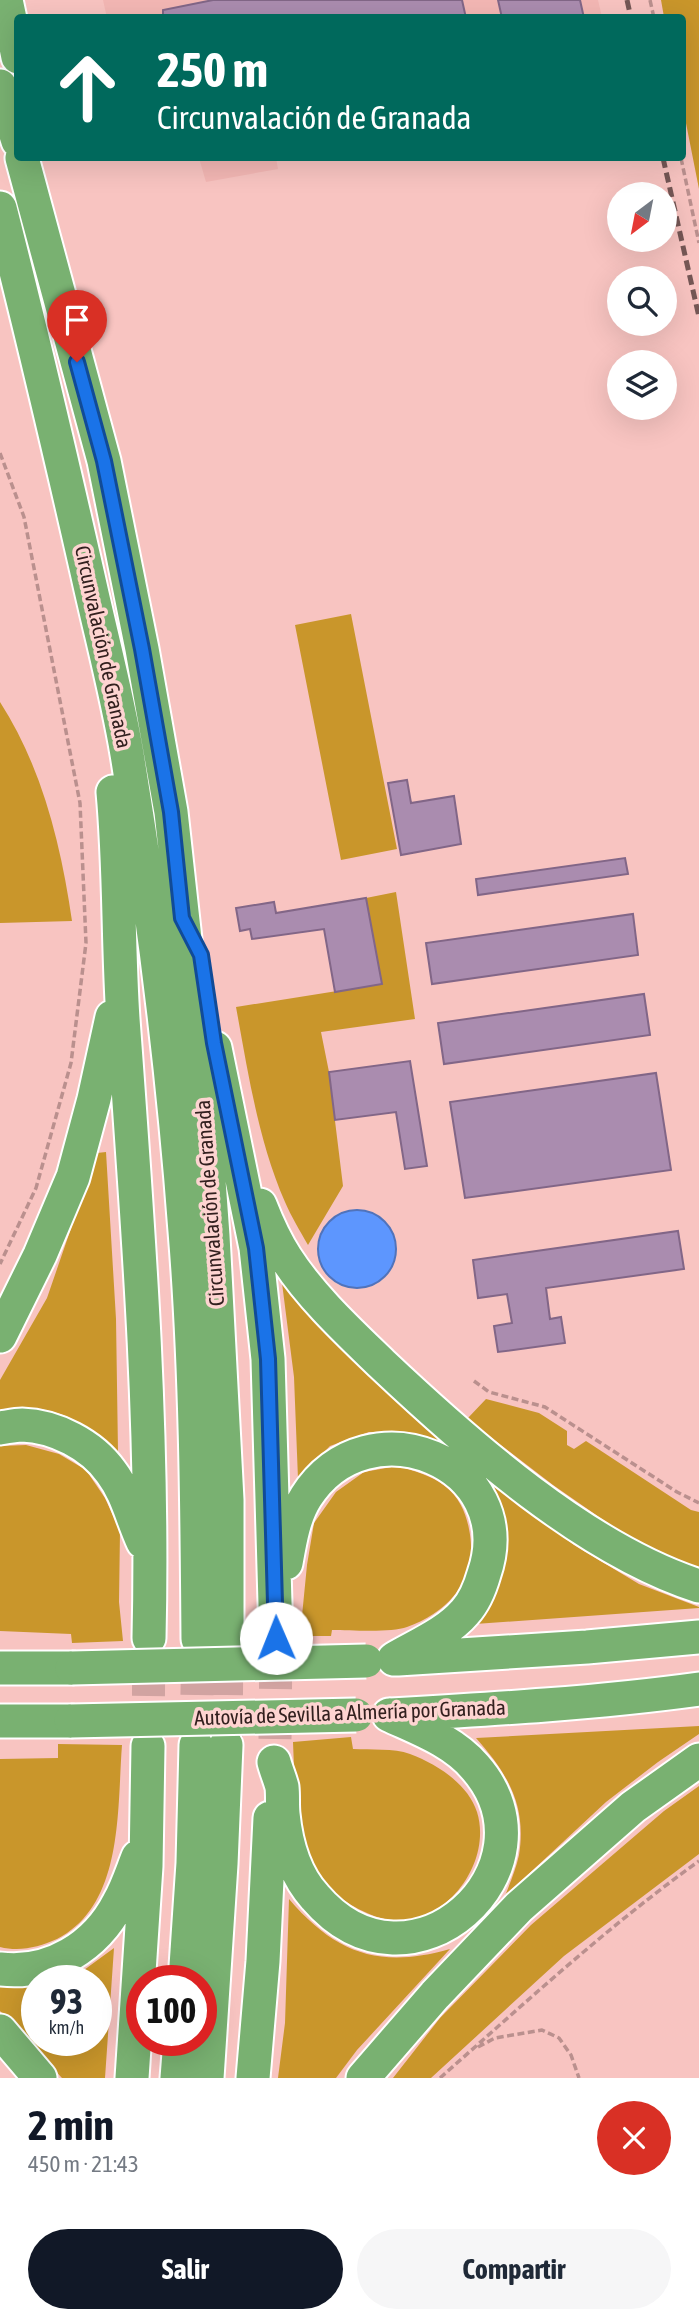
<!DOCTYPE html>
<html lang="es">
<head>
<meta charset="utf-8">
<style>
	:root { --surface:#fff; --page:#f6f6f7; --text:#1f2937; --muted:#747a83; --accent:#111827 }
	body { margin:0; font-family:"Asap Condensed",sans-serif; background:var(--page); color:var(--text); height:100vh; display:flex; flex-direction:column; font-size:26px; white-space:nowrap }
	* { box-sizing:border-box; margin:0 }
	p { font-size:23px; color:var(--muted) }
	.icon { flex:none; width:38px; height:38px; fill:none; stroke:currentColor; stroke-width:2; stroke-linecap:round; stroke-linejoin:round }
	.map { position:relative; height:2078px; overflow:hidden }
	.panel { display:flex; flex-direction:column; background:var(--surface); flex:1 }
	.panel>* { flex:none }
	.banner { position:absolute; left:14px; top:14px; width:672px; height:147px; border-radius:7px; box-shadow:0 7px 28px #0002; background:#00695c; color:#fff; overflow:hidden }
	.needle { width:46px; rotate:212deg }
	.buttons { position:absolute; left:607px; top:182px; display:grid; gap:14px }
	.buttons a { display:grid; place-items:center; width:70px; height:70px; border-radius:50%; background:var(--surface); box-shadow:0 7px 28px #0002; font-size:35px }
	.speed { position:absolute; left:21px; top:1965px; display:flex; gap:14px; font-size:35px; font-weight:700; text-align:center }
	.speed>* { display:grid; place-content:center; width:91px; height:91px; border-radius:50%; background:var(--surface); box-shadow:0 7px 28px #0002; line-height:1 }
	.speed small { font-size:18px; font-weight:400 }
	.speed .limit { border:10px solid #d22; background:#fff; color:#111 }
	.pin { position:absolute; display:grid; place-items:center; width:60px; height:60px; color:#fff; margin:-72px -30px; border-radius:50% 50% 50% 0; rotate:-45deg; box-shadow:0 0 7px #0007 }
	.pin .icon { rotate:45deg }
	.me { position:absolute; width:77px; margin:-38px; rotate:359deg; stroke-linejoin:round; filter:drop-shadow(0 0 5px #0008) }
	.turn { display:flex; align-items:center; gap:24px; height:147px; padding:0 28px; font-size:32px }
	.turn .icon { width:91px; height:91px; stroke-width:2.5 }
	.turn b { display:block; font-size:49px; line-height:60px }
	.round { display:grid; place-items:center; flex:none; width:74px; height:74px; border-radius:37px; background:var(--page) }
	.summary { display:flex; align-items:center; justify-content:space-between; height:119px; padding:0 28px }
	h1 { font-size:42px; font-weight:700; line-height:52px; color:var(--accent) }
	.cta { display:flex; gap:14px; margin-top:auto; padding:14px 28px }
	.cta a { flex:1; height:80px; border-radius:42px; background:var(--accent); color:#fff; font-size:28px; font-weight:700; line-height:80px; text-align:center }
	.cta a+a { background:var(--page); color:var(--text) }
	.map>svg:first-child { display:block }
</style>
</head>
<body>
<div class="map">
<svg width="699" height="2078" viewBox="0 0 699 2078">
	<rect width="100%" height="100%" fill="#f8c4c1"/>
	<!-- built -->
	<path fill="#f3b7b4" d="M103 0H598L602 17 107 18Z
		M199 158H276L278 169 206 182Z"/>
	<!-- green -->
	<path fill="#c9962b" d="M661 0H699V189L683 108 682 18 664 17Z
		M351 614 397 849 341 860 295 625Z
		M0 702C42 767 61 845 72 921L0 923Z
		M396 892 415 1019 321 1032 329 1072 343 1186 308 1245C300 1231 291 1216 285 1202 258 1140 248 1072 236 1007L381 984 366 898Z
		M106 1152 116 1319 118 1452C79 1418 53 1403 0 1410V1380L47 1298 97 1153Z
		M282 1283 365 1372 448 1445 408 1432H369L330 1446 298 1479 294 1377Z
		M486 1399 539 1413 567 1431V1445L574 1449 586 1441 691 1510 699 1512V1571L632 1540 553 1485 467 1419Z
		M26 1445 59 1454 86 1470 105 1498 120 1531 119 1602 123 1641 72 1643 71 1634 0 1631V1446Z
		M397 1466C415 1471 431 1475 446 1487 459 1497 466 1513 469 1529 479 1576 452 1611 407 1627 391 1633 351 1630 332 1630L331 1636H300L307 1565 314 1523 336 1492 364 1472Z
		M483 1475 574 1545 639 1584 699 1607V1608L475 1624 496 1589 506 1555V1523Z
		M699 1726V1734L658 1762 606 1802 505 1896C510 1883 516 1869 519 1855 527 1805 507 1773 476 1738Z
		M351 1737 353 1749C370 1750 394 1748 410 1754 437 1764 468 1784 477 1812 492 1860 450 1921 398 1921 382 1920 367 1914 353 1906 340 1898 320 1886 314 1872 294 1832 295 1786 293 1742Z
		M58 1744 122 1745C117 1809 124 1905 57 1939 39 1947 20 1952 0 1947V1759L58 1758Z
		M699 1786V1854L564 1956 431 2078H393L440 2018 531 1925 664 1811Z
		M289 1899C336 1954 380 1969 450 1949L357 2050 336 2078H278L285 2023Z
		M114 1948 105 2078H62L0 2011V1984L10 1986 37 1985V2040H96V1981H59L84 1970Z"/>
	<!-- water -->
	<path fill="#5d96fe" stroke="#5073bb" stroke-width="2" d="M318 1249a39 39 0 1 1 78 0a39 39 0 1 1-78 0Z"/>
	<!-- building -->
	<path fill="#aa8caf" stroke="#826687" stroke-width="2" d="M213 0H462L466 18H163V10Z
		M498 0H580L584 18H502Z
		M407 780 411 803 454 796 461 844 401 855 388 783Z
		M625 858 628 874 478 895 476 879Z
		M366 898 382 984 335 992 324 929 252 939 250 929 240 931 236 908 274 902 276 913Z
		M633 914 638 955 432 984 426 943Z
		M644 994 650 1035 444 1064 438 1023Z
		M410 1061 427 1166 405 1169 396 1112 335 1120 329 1072Z
		M656 1073 671 1170 465 1198 450 1102Z
		M678 1231 684 1269 546 1288 550 1319 561 1317 565 1343 498 1352 494 1326 512 1323 507 1294 478 1298 473 1260Z"/>
	<g fill="none" stroke-linecap="round" stroke-linejoin="round">
		<!-- highway-tunnel -->
		<path stroke="#d1a3a1" stroke-width="33" stroke-dasharray="33 17" stroke-linecap="butt" d="M275 1739 276 1638
			M196 1745 198 1639
			M226 1745 227 1638
			M148 1746 149 1638"/>
		<defs>
			<path id="highway" d="M6 0 18 57
				M0 86 18 141
				M22 158 104 461 142 649 171 812 204 1112 213 1236 227 1500V1638
				M0 208C31 330 60 453 88 576 101 635 117 694 127 754 153 912 173 1071 185 1231 196 1366 197 1503 198 1639
				M113 792C120 867 118 944 123 1019 138 1225 154 1431 149 1638
				M215 1048 256 1248 268 1359 276 1638
				M260 1205C267 1223 275 1241 286 1258 311 1297 349 1332 382 1364 468 1445 586 1550 699 1586
				M0 1336 40 1255 73 1177 94 1099 112 1017
				M0 1428C7 1427 15 1425 22 1425 55 1426 92 1445 111 1472 127 1493 132 1518 143 1542
				M286 1563C290 1540 294 1516 306 1497 368 1400 522 1463 484 1574 480 1588 475 1601 465 1612 447 1633 418 1645 394 1659
				M398 1659 587 1647 699 1637
				M0 1668H72
				M391 1715C494 1709 597 1703 699 1689
				M0 1721H71
				M274 1762C276 1770 280 1779 282 1787 283 1796 282 1805 283 1814 286 1844 294 1874 315 1897 411 2009 563 1867 475 1767 453 1741 419 1729 389 1715
				M0 1969C50 1975 96 1947 119 1902 127 1888 132 1872 138 1857
				M185 1981 193 1863 196 1745
				M0 2031 40 2078
				M132 2078 146 1866 148 1746
				M177 2078 180 2040
				M207 2078 221 1864 226 1745
				M253 2078 263 1961 270 1818
				M363 2078 435 1995 519 1907 633 1807 699 1760"/>
		</defs>
		<!-- highway casing -->
		<use href="#highway" stroke="#fff" stroke-width="37"/>
		<!-- path -->
		<path stroke="#ba908e" stroke-width="3.5" stroke-dasharray="7 3.5" stroke-linecap="butt" d="M650 0 654 18
			M681 158 699 243
			M0 453 24 517 80 803 86 943 71 1063 36 1188 0 1264
			M474 1381 489 1392 545 1407 677 1492 699 1503
			M478 2047 495 2038 542 2030 559 2038 571 2055 579 2078
			M440 2078C525 2003 607 1927 699 1861"/>
		<!-- highway -->
		<use href="#highway" stroke="#79b171" stroke-width="33"/>
		<!-- rail -->
		<path stroke="#755755" stroke-width="5" stroke-dasharray="10 5" stroke-linecap="butt" d="M627 0 631 18
			M663 158 699 317"/>
		<defs>
			<path id="highway-bridge" d="M72 1668 366 1661
				M71 1721 356 1715"/>
		</defs>
		<!-- highway-bridge casing -->
		<use href="#highway-bridge" stroke="#fff" stroke-width="37" stroke-linecap="butt"/>
		<!-- highway-bridge -->
		<use href="#highway-bridge" stroke="#79b171" stroke-width="33"/>
	</g>
	<g fill="none" stroke-linecap="round" stroke-linejoin="round">
		<defs>
			<path id="route" d="M77 362 104 461 142 649 171 812 182 918 201 955 214 1043 256 1248 268 1359 276 1638"/>
		</defs>
		<!-- route casing -->
		<use href="#route" stroke="#114b97" stroke-width="18"/>
		<!-- route -->
		<use href="#route" stroke="#1a73e8" stroke-width="12"/>
	</g>
	<g text-anchor="middle" stroke-width="7" stroke-linejoin="round" paint-order="stroke">
		<!-- street labels -->
		<g font-size="21" fill="#33201f" stroke="#fed4d1">
			<text transform="translate(103 647) rotate(78)" y="7">Circunvalación de Granada</text>
			<text transform="translate(210 1203) rotate(-94)" y="7">Circunvalación de Granada</text>
			<text transform="translate(350 1713) rotate(-2)" y="7">Autovía de Sevilla a Almería por Granada</text>
		</g>
	</g>
</svg>
<div class="buttons">
<a><svg class="needle" viewBox="-14 -14 28 28"><path d="M0-13l5 13h-10z" fill="#e53935"/><path d="M0 13l5-13h-10z" fill="#747a83"/></svg></a>
<a><svg class="icon" aria-label="search" viewBox="0 0 24 24"><circle cx="10" cy="10" r="6"/><path d="M15 15l6 6"/></svg></a>
<a><svg class="icon" aria-label="layers" viewBox="0 0 24 24"><path d="M12 4l9 5-9 5-9-5zM3 14l9 5 9-5"/></svg></a>
</div>
<div class="speed"><div>93<small>km/h</small></div><div class="limit">100</div></div>
<div class="pin" style="left:77px;top:362px;background:#d93025"><svg class="icon" aria-label="arrive" viewBox="0 0 24 24"><path d="M6 21V4h12l-3 4 3 4H6"/></svg></div>
<svg class="me" style="left:276px;top:1638px" viewBox="-20 -20 40 40"><circle r="19" fill="#fff"/><path d="M0-13L10 11 0 6-10 11z" fill="#1a73e8"/></svg>
<div class="banner">
<div class="turn"><svg class="icon" aria-label="ahead" viewBox="0 0 24 24"><path d="M12 20V5M6 11l6-6 6 6"/></svg><div><b>250 m</b>Circunvalación de Granada</div></div>
</div>
</div>
<section class="panel">
<div class="summary"><div><h1>2 min</h1><p>450 m · 21:43</p></div><a class="round" style="background:#d93025;color:#fff"><svg class="icon" aria-label="close" viewBox="0 0 24 24"><path d="M6 6l12 12M18 6L6 18"/></svg></a></div>
<div class="cta"><a>Salir</a><a>Compartir</a></div>
</section>
</body>
</html>
